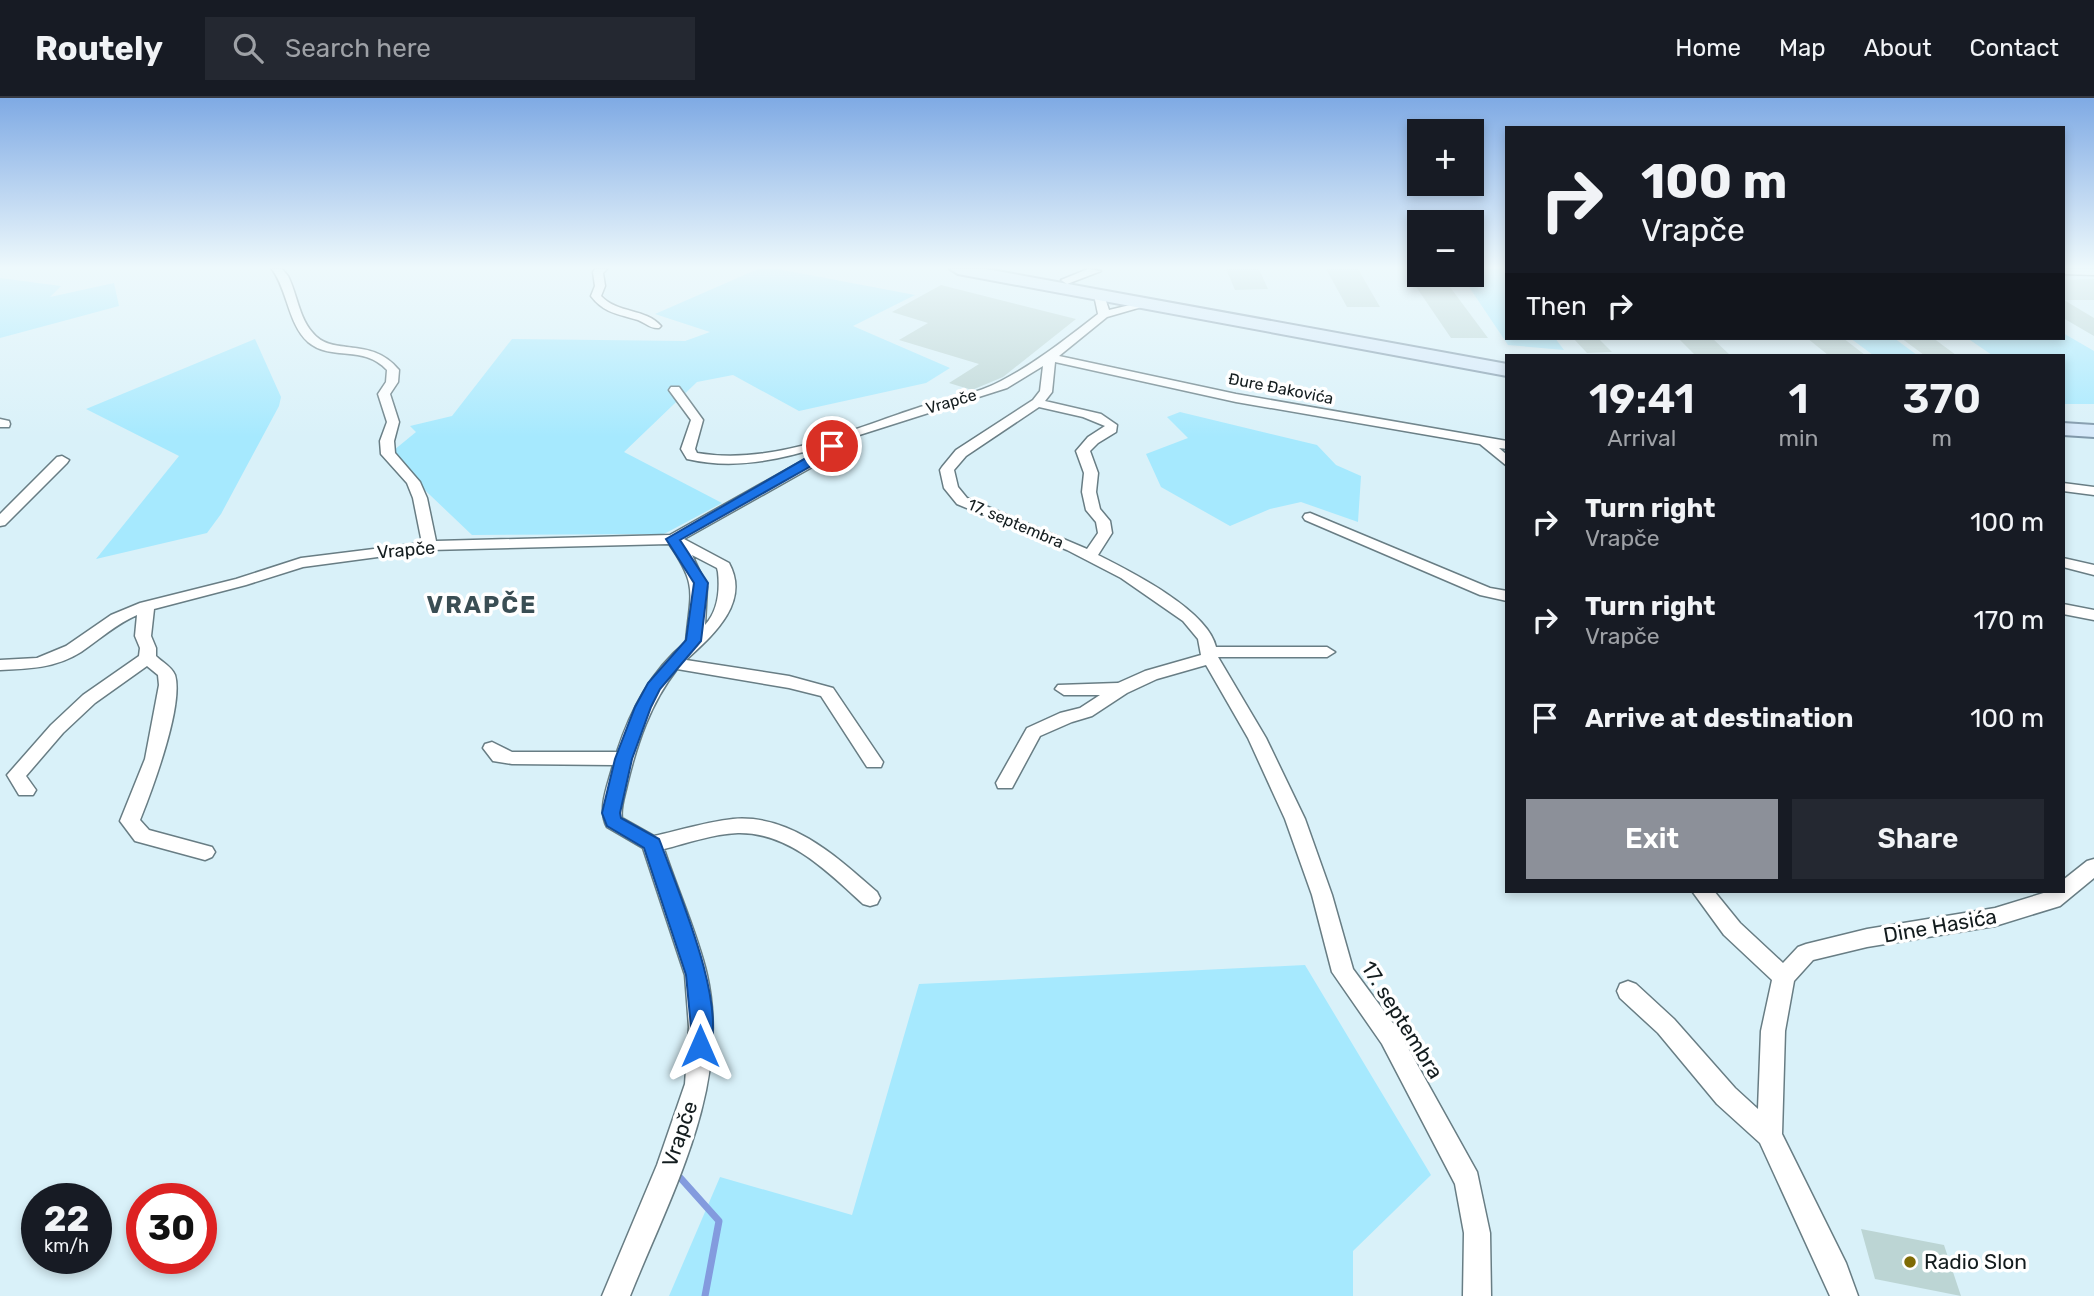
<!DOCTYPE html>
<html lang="en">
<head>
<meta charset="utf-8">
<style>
	:root { --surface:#171b24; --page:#242831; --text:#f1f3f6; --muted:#9ea1a6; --line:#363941; --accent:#8c9099 }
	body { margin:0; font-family:Rubik,sans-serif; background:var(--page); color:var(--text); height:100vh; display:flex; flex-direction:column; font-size:26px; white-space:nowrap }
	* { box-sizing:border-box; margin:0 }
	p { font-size:23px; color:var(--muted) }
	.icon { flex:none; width:38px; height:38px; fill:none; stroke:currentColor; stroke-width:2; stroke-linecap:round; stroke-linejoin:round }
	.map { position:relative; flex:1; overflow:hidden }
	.panel { position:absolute; left:1505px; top:256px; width:560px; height:539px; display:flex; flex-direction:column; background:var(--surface); border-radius:0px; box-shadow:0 4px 10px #0003 }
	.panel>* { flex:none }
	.guide { position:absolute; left:1505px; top:28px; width:560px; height:214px; border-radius:0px; box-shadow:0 4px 10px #0003; background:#171b24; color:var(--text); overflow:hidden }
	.controls { position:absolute; left:1407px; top:21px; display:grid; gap:14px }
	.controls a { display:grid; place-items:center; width:77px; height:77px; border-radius:0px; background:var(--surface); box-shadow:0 4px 10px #0003; font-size:35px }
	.speed { position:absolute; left:21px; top:1085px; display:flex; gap:14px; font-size:35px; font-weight:700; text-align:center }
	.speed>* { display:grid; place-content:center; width:91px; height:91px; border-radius:50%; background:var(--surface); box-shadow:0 4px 10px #0003; line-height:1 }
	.speed small { font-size:18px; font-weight:400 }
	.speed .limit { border:10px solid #d22; background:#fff; color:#111 }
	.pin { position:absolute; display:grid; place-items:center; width:60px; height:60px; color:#fff; margin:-30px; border:4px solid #fff; border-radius:50%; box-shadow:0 2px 7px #0007 }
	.me { position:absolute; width:77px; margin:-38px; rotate:0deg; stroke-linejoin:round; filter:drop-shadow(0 0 5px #0008) }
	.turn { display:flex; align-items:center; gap:24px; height:147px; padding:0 21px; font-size:32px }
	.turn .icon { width:91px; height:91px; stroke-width:2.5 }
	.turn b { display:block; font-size:49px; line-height:60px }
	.then { display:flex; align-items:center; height:66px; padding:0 21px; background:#0003; gap:14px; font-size:26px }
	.eta { display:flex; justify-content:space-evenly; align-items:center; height:119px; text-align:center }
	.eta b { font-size:42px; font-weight:600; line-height:49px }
	.button { display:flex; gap:14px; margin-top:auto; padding:14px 21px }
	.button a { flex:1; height:80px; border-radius:0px; background:var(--accent); color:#fff; font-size:28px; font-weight:600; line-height:80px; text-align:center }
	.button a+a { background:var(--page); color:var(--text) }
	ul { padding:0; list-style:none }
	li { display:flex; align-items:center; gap:21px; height:98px; padding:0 21px }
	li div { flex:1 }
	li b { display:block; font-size:26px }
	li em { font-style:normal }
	header { display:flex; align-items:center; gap:42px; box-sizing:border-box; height:98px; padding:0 35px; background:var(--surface); border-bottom:2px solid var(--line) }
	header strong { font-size:33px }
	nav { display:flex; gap:38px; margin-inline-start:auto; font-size:24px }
	.search { width:490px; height:63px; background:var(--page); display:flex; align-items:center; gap:18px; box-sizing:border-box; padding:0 24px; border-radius:0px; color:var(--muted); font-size:26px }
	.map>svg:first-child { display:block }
</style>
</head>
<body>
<header>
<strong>Routely</strong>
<div class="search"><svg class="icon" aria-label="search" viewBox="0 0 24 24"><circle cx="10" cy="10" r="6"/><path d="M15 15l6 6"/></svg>Search here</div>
<nav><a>Home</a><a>Map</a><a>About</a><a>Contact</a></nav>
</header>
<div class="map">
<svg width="2094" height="1198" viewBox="0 0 2094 1198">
	<rect width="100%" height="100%" fill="#d9f1f9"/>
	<!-- green -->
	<path fill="#a6e9fe" d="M758 171H778L915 197 853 228 950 270 926 285 799 313 733 277 697 284 624 354 722 405 664 436 472 437 388 357 416 334 410 328 452 318 512 241 685 243 710 234 655 216Z
		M1472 171H1501L1507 178V240H1555L1564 252 1508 247 1461 177H1472Z
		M0 180 61 188 50 199 114 185 119 208 0 240Z
		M2063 235 2094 253V306H2063V257H1992L1967 240H2063Z
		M1850 240H1894L1917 257H1873Z
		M255 241 281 299 279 308 221 416 207 435 96 461 179 358 86 311Z
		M1180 314 1317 347 1336 367 1361 378 1358 424 1301 404 1270 411 1230 428 1161 389 1146 356 1188 340 1167 319Z
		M1305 867 1431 1077 1353 1153V1198H669L720 1079 852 1117 919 886Z"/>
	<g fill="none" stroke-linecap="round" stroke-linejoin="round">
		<!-- stream -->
		<path stroke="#839bde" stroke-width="7" d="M676 1075 719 1123 705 1198"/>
	</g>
	<!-- building -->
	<path fill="#bcd5d4" d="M1226 171H1259L1268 191 1235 192Z
		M1326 171H1358L1380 209H1347Z
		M1408 177H1441L1488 240H1451Z
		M2094 181V202H2064L2094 220V238L2063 220V182Z
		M941 187 1076 221 1003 279 972 292 949 285 979 266 899 242 928 225 892 214Z
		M1573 240H1598L1612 254 1587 255Z
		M1678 240H1712L1730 257H1695Z
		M1807 240H1843L1865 257H1828Z
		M1901 240H1933L1956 257H1924Z
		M1861 1131 1944 1147 1961 1198 1875 1181Z"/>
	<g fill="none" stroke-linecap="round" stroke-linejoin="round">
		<defs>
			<path id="minor" d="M272 171H282L288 178C297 196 299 219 312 234 332 260 371 237 399 272L398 284 390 296 399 324 394 343 395 355 420 384 427 400 436 443 670 437 811 358 824 348C779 362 734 372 687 361L681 351 691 322 669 292 671 289H679L703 322 695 351 697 355C773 368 849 332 920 309 946 301 977 296 1001 283 1036 265 1067 240 1098 216L1094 197 1099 194 1104 197 1109 212 1147 203 1152 206 1107 219 1059 258 1236 296 1507 343V351L1499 350 1507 357V368L1480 346 1236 304 1055 264 1052 294 1045 303 1101 316 1117 327 1116 334 1098 345 1090 353 1098 375 1096 394 1100 411 1110 423 1112 435 1098 457C1130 473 1208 512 1216 549H1327L1335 554 1327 559H1218L1266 640 1305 721 1332 797 1353 871 1398 932 1477 1074 1490 1135 1491 1198H1463L1464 1135 1455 1086 1382 946 1332 874 1312 797 1285 721 1248 640 1206 567 1157 581 1127 595 1092 618 1072 624 1040 638 1012 690H998L996 685 1027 630 1060 615 1080 610 1100 597H1064L1055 591 1058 587 1118 585 1145 573 1201 557 1198 541 1183 523 1121 480 1067 452 957 406 944 390 940 372 942 369 956 352 1033 302 1040 293 1043 268 1007 290 853 339 821 364 684 441 729 465C751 505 712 538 686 562L789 578 833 590 883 664 881 669H867L821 598 789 590 677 571C650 606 637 645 627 687 625 697 620 710 622 720L654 738C680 732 707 724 733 721 791 716 837 759 877 794L880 800 877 806 870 808 863 806C828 774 789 734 738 735 713 736 688 745 664 751 677 791 698 837 707 877 732 988 670 1098 630 1198H602L657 1067 685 986 689 929 685 877 643 750 607 729C597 711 608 687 613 667L512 666 493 663 483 650 485 646 492 644 512 654H617C631 611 651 573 686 544 690 495 699 489 669 446L430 452 303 469 246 487 154 511 151 538 156 550V558C162 564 172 569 175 577 184 607 152 692 140 722L149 732 212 749 215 754 212 759 205 762 135 743 120 723 145 661 159 587 158 577 147 568 95 605 63 635 26 678 36 692 33 697H19L7 677 51 627 83 597 139 558 140 550 135 538 137 517C116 526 100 541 81 554 56 570 28 571 0 572V562L37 560 66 548 111 517 140 505 236 481 301 460 422 445 413 400 407 385 381 356 380 343 387 324 378 296 386 284 387 272C363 246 332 264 308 244 288 226 288 193 272 171ZM1039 309 1083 319 1105 328 1088 339 1076 353 1084 375 1082 394 1086 412 1096 424 1098 435 1087 451 967 400 958 389 954 372 966 358ZM692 457 717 470 718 474C720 492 718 513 705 527L707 489Z
				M595 171H607L603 175 605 188 601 198C618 216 645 210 661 228L659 230C650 231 646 225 638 222 618 216 604 215 591 198L595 188 593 174Z
				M2063 171H2094V177L2063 176Z
				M0 321 9 323 10 326 9 329H0Z
				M62 358 69 362 67 365 5 427 0 428V416L57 359Z
				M2063 385 2094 389V397L2063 393Z
				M1310 415 1490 490 1507 493V503L1480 497 1305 422 1303 419 1305 416Z
				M2063 460 2094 467V477L2063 469Z
				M2063 506 2094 512V522L2063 516Z
				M2094 761V780L2060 808 1995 828 1867 849 1813 862 1794 883 1785 933 1782 1036 1846 1165 1858 1198H1830L1760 1045 1717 1006 1658 935 1620 900 1617 893 1620 886 1628 883 1636 886 1674 921 1735 990 1758 1011 1761 933 1772 882 1724 837 1692 793H1714L1740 825 1783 865 1798 849 1806 846 1867 831 1995 810 2050 793H2063V782L2087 763Z"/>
			<path id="tertiary" d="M1088 171 1101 173 1067 186 1061 182Z"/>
			<path id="primary" d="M950 171H986L1507 266V278L958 176Z
				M2063 325 2094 327V339L2063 337Z"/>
		</defs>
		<!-- minor casing -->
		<use href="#minor" stroke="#687d84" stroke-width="3"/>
		<!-- tertiary casing -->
		<use href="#tertiary" stroke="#687d84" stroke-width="3"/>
		<!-- primary casing -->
		<use href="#primary" stroke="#8098aa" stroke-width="4"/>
		<!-- minor -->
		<use href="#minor" fill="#fff" fill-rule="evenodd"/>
		<!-- tertiary -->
		<use href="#tertiary" fill="#fff" fill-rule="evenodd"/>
		<!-- primary -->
		<use href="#primary" fill="#d6e9fa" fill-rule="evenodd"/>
	</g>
	<!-- sky -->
	<linearGradient id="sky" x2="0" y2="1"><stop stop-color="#7faae4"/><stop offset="0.5" stop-color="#eef9fc"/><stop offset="1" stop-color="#eef9fc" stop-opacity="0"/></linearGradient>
	<rect width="2094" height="339" fill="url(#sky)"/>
	<!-- route -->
	<path fill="#1a73e8" stroke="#114b97" stroke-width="2" d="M832 345 838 348 820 363 680 442 708 485 701 543 660 591 651 609 632 661 620 715 621 720 659 741 661 746C678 793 729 910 708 955L700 958 692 955 689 948 691 929 686 877 644 750 607 728 602 715 615 661 635 609 648 585 686 542 694 485 666 441Z"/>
	<!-- markers -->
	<circle fill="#7f6b04" stroke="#fff" stroke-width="2.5" cx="1910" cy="1164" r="7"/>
	<g text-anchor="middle" stroke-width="7" stroke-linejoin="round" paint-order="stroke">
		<!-- far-street labels -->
		<g font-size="16" fill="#131c1e" stroke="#fff">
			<text transform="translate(1281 290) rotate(11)" y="6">Đure Đakovića</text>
			<text transform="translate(951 303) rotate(-16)" y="6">Vrapče</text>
			<text transform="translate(1016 425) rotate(23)" y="6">17. septembra</text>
		</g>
		<!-- street labels -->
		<g font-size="18" fill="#131c1e" stroke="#fff">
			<text transform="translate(406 452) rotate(-5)" y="6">Vrapče</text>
		</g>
		<!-- near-street labels -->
		<g font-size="21" fill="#131c1e" stroke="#fff">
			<text transform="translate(1940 828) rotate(-10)" y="7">Dine Hasića</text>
			<text transform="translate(1402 922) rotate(58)" y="7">17. septembra</text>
			<text transform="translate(680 1036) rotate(-71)" y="7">Vrapče</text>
		</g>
		<!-- near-poi labels -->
		<g font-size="21" fill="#131c1e" stroke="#fff" text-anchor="start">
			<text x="1924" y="1171">Radio Slon</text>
		</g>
		<!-- district labels -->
		<g font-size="24" font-weight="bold" letter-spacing="2" fill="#3a4e54" stroke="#fff">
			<text x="482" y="515">VRAPČE</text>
		</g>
	</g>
</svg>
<div class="controls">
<a>+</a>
<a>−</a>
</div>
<div class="speed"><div>22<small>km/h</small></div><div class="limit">30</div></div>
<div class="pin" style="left:832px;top:348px;background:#d93025"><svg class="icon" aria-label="arrive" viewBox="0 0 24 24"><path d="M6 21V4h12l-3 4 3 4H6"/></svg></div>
<svg class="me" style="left:700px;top:948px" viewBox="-20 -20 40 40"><path d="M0-17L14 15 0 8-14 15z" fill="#1a73e8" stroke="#fff" stroke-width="4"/></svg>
<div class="guide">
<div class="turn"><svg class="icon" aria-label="right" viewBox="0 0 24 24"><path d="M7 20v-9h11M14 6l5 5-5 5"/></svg><div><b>100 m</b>Vrapče</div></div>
<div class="then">Then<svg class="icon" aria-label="right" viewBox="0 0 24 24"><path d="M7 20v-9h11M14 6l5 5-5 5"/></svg></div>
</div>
<section class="panel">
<div class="eta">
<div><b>19:41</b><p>Arrival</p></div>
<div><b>1</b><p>min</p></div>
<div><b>370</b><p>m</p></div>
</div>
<ul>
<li><svg class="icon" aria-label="right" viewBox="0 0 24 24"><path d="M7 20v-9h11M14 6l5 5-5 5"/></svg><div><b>Turn right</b><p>Vrapče</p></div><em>100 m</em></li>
<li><svg class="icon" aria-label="right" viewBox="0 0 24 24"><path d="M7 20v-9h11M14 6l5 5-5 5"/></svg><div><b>Turn right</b><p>Vrapče</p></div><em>170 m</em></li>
<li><svg class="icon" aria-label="arrive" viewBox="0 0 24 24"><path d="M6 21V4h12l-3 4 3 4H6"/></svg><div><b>Arrive at destination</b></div><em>100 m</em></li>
</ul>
<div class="button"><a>Exit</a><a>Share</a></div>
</section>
</div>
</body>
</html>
